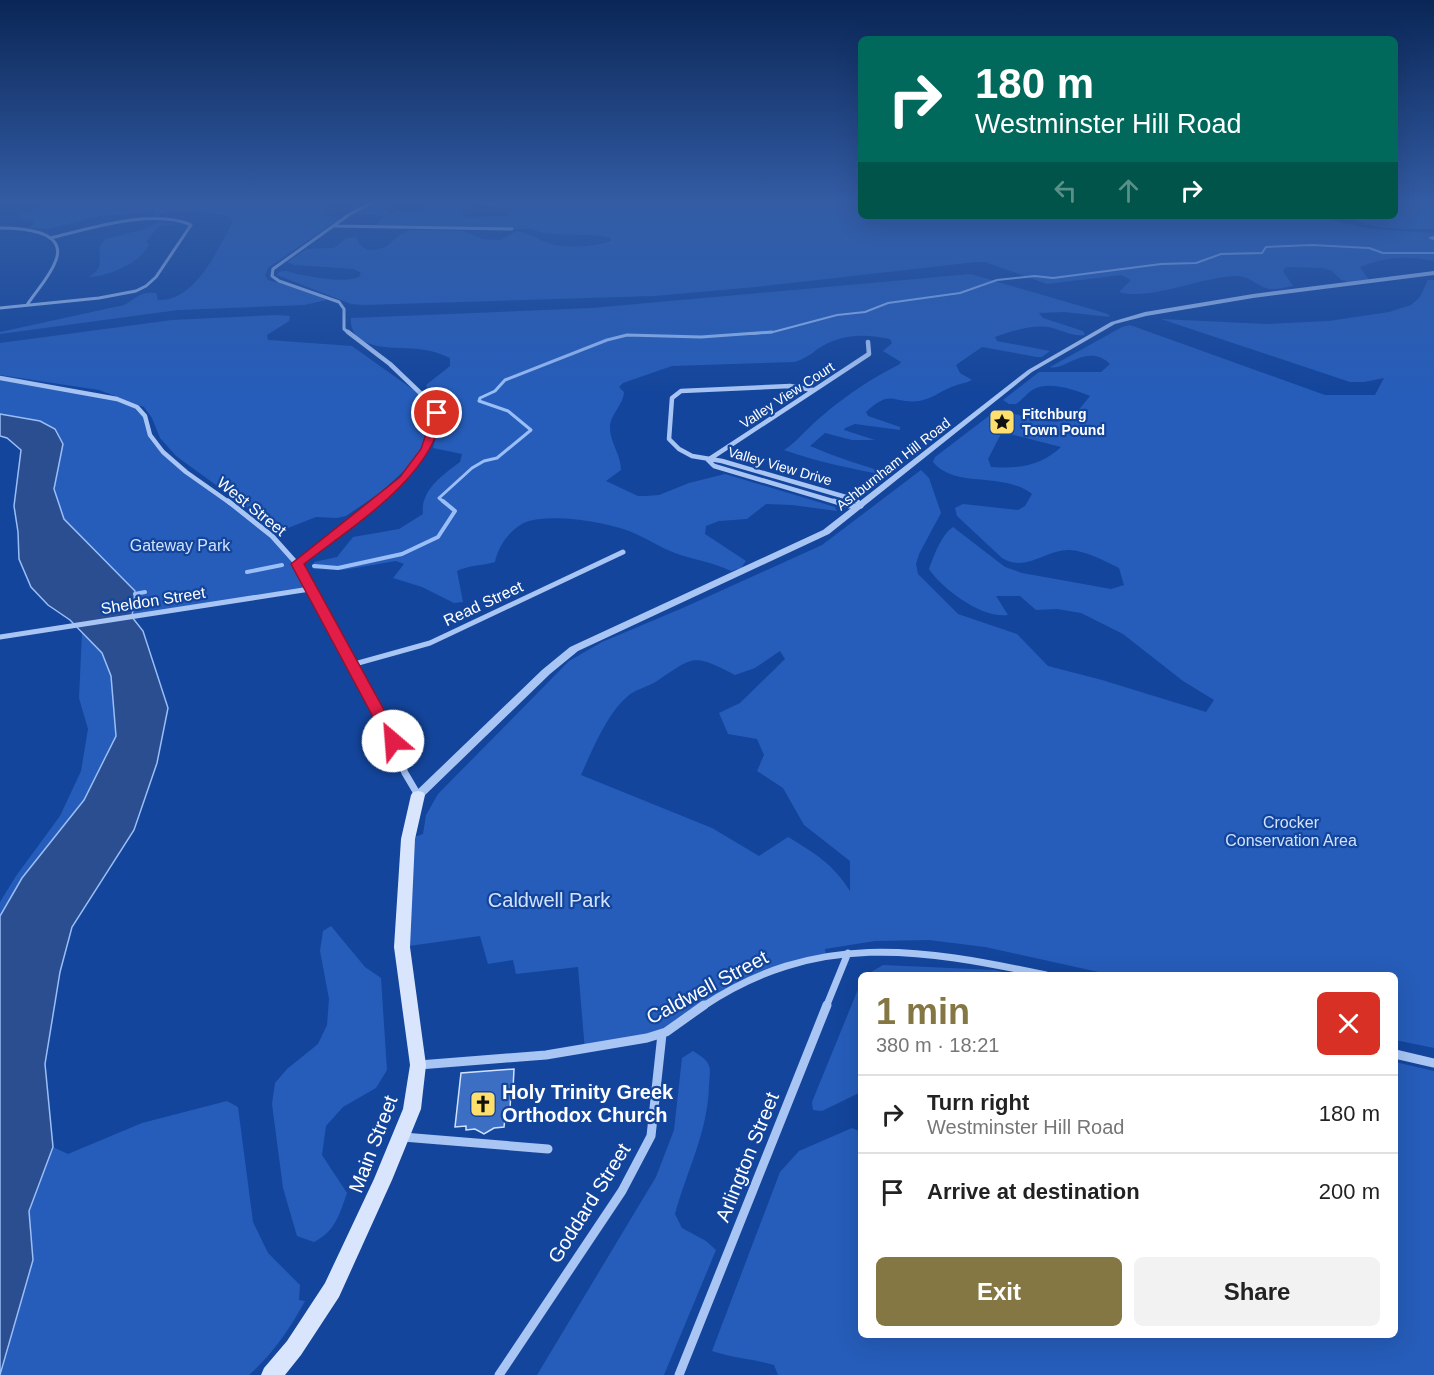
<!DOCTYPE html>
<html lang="en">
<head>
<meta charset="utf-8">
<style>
	:root { --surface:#fff; --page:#f2f2f2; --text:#222; --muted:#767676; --line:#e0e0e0; --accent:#857743 }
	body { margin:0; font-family:Helvetica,sans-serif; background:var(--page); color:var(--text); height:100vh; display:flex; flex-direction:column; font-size:22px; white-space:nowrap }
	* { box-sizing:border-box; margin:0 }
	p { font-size:20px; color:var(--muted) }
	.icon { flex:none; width:33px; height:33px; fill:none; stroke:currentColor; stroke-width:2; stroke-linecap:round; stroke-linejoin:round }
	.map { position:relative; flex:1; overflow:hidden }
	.sheet { position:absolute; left:858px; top:972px; width:540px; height:366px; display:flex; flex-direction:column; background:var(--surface); border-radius:9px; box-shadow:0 6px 24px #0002 }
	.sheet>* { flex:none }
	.banner { position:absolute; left:858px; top:36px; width:540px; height:183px; border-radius:9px; box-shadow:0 6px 24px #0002; background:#00695c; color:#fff; overflow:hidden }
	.pin { position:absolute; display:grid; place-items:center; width:51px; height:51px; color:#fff; margin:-26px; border:3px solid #fff; border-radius:50%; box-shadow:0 2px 6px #0007 }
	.me { position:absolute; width:66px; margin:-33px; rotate:333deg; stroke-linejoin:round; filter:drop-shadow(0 0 4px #0008) }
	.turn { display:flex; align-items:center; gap:21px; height:126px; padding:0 18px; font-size:27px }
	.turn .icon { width:78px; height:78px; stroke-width:2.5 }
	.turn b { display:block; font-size:42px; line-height:51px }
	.lanes { display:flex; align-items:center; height:57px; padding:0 18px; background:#0003; justify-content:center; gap:30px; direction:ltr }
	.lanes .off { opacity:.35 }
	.round { display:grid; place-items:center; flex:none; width:63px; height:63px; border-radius:9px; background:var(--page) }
	.head { display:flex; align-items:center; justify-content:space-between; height:102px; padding:0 18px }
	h1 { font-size:36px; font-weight:800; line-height:45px; color:var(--accent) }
	.button { display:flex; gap:12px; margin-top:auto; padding:12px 18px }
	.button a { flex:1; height:69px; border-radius:9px; background:var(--accent); color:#fff; font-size:24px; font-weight:800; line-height:69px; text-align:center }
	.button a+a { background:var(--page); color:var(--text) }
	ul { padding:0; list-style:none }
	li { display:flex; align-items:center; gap:18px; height:78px; padding:0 18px; border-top:2px solid var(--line) }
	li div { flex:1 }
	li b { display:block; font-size:22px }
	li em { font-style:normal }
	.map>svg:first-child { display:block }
</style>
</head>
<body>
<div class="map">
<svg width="1434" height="1375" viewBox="0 0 1434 1375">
	<rect width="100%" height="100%" fill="#13459c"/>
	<!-- green -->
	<path fill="#265dba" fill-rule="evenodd" d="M45 202H331L324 210 326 214 339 219 268 268 265 275 268 280 307 291 327 300 304 305 178 310 0 334V332L124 305C135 299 142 290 156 293L158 300C195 302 218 249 233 222L230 217C212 213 189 209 170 211 163 212 159 217 152 218L155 214 153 212 101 216 46 229 29 228 35 221 23 220 18 215 20 212 46 207 48 204Z
		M381 202H407L384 208 391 214 400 211 420 212 429 202 474 208 464 210 462 215 466 217 506 216 509 215 512 209 466 203 480 202H861V216H1313L1371 229 1434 233V261C1409 255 1383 257 1360 267L1369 280 1348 282 1341 280 1332 271 1323 268 1286 267 1283 271 1293 286C1286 287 1277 290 1270 289 1257 287 1251 276 1236 276 1200 277 1151 301 1119 292L1131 280 1121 275 1047 284 985 262H976L756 287 654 296 363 305 351 304 277 275 279 272C288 269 293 274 302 275 319 278 343 283 359 277L361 273 354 269 294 265 287 262 307 249 334 248 347 238 356 237 359 244 368 250C393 251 395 232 411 230L464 231 482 239 501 240 516 231C528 233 537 239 548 243 567 249 593 247 611 241V238C586 231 553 239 532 229L374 227 384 216 354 214Z
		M1395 202H1434V229C1405 229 1373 231 1348 216H1395Z
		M159 222 183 224 159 226 146 242 149 244C143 262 107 277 89 277 105 266 98 262 100 246L105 239 142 230Z
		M971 274 1108 314 1110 317 1064 312 1039 313 1043 318 1083 331 1085 335C1072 337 1060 329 1048 327 1030 325 1012 331 995 337L997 341 1050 351 1042 357H1037L982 347 956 365 960 373 972 380C964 384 957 384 949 388 938 393 931 399 919 401 892 404 892 388 866 412L868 416 900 427V430L855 424 845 428 844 430 875 440H852L825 433 810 446C836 457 863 466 891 474L889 476C853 469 818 462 784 450 798 441 808 427 822 416 845 396 872 378 900 364L901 362 883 351 892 343 890 339C869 334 847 334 828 343 815 349 808 359 794 362L672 366 623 383 619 387 624 392C623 406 610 414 610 428 610 442 621 455 621 470L606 481 638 496H646L659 495 689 483 725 474 835 507 837 511 792 505 766 504 747 519 719 521 706 526 705 534 746 561 741 568 731 571C713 562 694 560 675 553 659 547 645 537 629 531 604 522 555 514 529 521 512 526 498 546 495 562 482 566 469 565 457 571L463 602 454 603 422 587 393 578 404 564 396 561 343 570 313 569 314 562 337 557 353 537 399 529 423 514C420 490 443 475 460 462L462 454 433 448C436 434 446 413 437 401 432 395 428 392 426 385L450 366V358C439 353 430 350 418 349 396 347 349 352 351 318L592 308Z
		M1428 280H1434V1048L1395 1040V975H1112L985 947 929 940 875 941 825 949 826 956 765 972 662 1034 585 1051 578 967 516 974 513 960 488 964 480 936 402 947 408 839 423 834 426 815 438 794 569 661 602 642 685 607 822 545 921 470 929 478 941 513 919 554 916 564 918 574 958 614 1017 634 1048 666 1102 680 1206 712 1214 700 1183 681 1123 634 1081 613 1057 609 1036 610 1020 596H996L1008 615C983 619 943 590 929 569 934 556 941 535 953 527L1005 567 1022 573 1111 589 1124 585 1119 568C1105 561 1086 551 1070 550 1046 549 1026 573 1002 558L957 516 955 508 963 504 1018 510 1025 506 1032 494C1002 471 955 489 933 462L935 457 998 409C1018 414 1047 427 1067 419 1075 416 1085 402 1090 396 1075 390 1050 381 1034 389 1028 392 1022 400 1016 404H1009L1003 400 1039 372H1101L1110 364C1087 342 1064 372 1050 367L1122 327 1130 325 1325 395H1375L1384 378 1364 382H1350L1161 319 1267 324 1329 321 1389 312 1411 305 1420 297ZM1002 432 1061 447C1041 466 1018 469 991 467L988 459ZM780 651 785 659 740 703 719 713 728 734 757 739 764 755 757 771 783 788 804 825 850 861V891C832 863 816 854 788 837L759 856 712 828 581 775C592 751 607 713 628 696 636 689 648 687 657 681 694 656 693 653 735 675L755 668Z
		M276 315 290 316 289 321 267 335 268 340 352 346 415 391 429 403 432 413 429 433 421 450 406 469 381 492 346 516 337 518 316 517 288 528H275L176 456 160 438 152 418 144 407 99 390 0 375V343L172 320Z
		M0 380 117 399 137 407 145 416 150 435 163 452 272 536 297 564 310 589 132 617 135 591 64 519 54 489 63 444 9 415 0 414Z
		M82 632 102 653 111 676 116 736 84 800 22 878 0 916V902L16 876 60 816 81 771 88 729 79 698Z
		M331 926 365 967 381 978 387 1070 376 1088 343 1107 326 1126 322 1155 347 1193C340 1213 335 1232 314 1242L297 1236 283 1188 272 1104 275 1083 287 1069 318 1044 327 1025 329 999 320 951 323 931Z
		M883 965 995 970 1016 975H866Z
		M861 982V1092L822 1111 813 1110 812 1102Z
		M693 1051C699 1055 707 1059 709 1066 711 1071 709 1080 709 1085 708 1132 687 1170 675 1214L682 1228 706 1241 716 1250 664 1375H537L656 1177 674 1130 682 1058Z
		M1395 1062 1434 1071V1375H778L774 1365C753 1359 733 1358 712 1351L780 1172 799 1151 852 1128 861 1132V1335H1395Z
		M227 1101 238 1107 253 1222 268 1253 300 1285 299 1300 305 1301C291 1327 272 1355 249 1375H1L33 1260 29 1211 53 1147 68 1154 142 1123Z"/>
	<!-- water -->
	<path fill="#2a4e8f" stroke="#9abef7" stroke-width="1.5" d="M0 414 40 421 55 429 63 444 54 489 64 519 135 591 132 617 143 631 168 708 157 763 134 830 72 927 60 972 45 1064 53 1147 29 1211 33 1260 0 1375V916L22 878 84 800 116 736 111 676 102 653 70 620 48 605 31 587 19 559 18 532 14 506 21 450 7 438 0 436Z"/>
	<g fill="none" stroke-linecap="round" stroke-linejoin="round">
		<!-- stream-far2 -->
		<path stroke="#9abef7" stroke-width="2" d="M1434 237 1430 238 1434 239
			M751 334 773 332 837 315 865 312 888 303 960 293 997 280 1035 276 1053 278 1161 264 1196 263 1221 254 1262 253 1266 247 1312 245 1369 248 1383 253H1434"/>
		<!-- stream-far1 -->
		<path stroke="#9abef7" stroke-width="3" d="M445 503 439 498 472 468 484 461 497 458 531 430 508 411 479 401 480 398 495 391 505 380 607 340 627 335 701 337 772 332"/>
		<!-- stream -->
		<path stroke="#9abef7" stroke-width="4" d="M314 566 338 568 402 554 438 537 455 511 443 501
			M247 572 282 565
			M135 594 145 592"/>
	</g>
	<!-- building -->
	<path fill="#3c6ec3" stroke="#d1e2fd" stroke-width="1.5" d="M514 1069 513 1089 511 1090 510 1110H506L504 1127 494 1128 484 1134 475 1129 466 1130V1126L455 1127 461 1073Z"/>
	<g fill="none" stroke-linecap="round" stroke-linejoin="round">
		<!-- minor-far4 -->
		<path stroke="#a8c5f4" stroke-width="3" d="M334 226 512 229
			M0 228C20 228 67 230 56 260 50 277 36 291 27 305
			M0 308 99 298 136 291 146 286 156 277 191 225C153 208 89 229 50 238
			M350 334 344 329V309L339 302 279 281 272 276 273 269 350 214 374 202"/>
		<!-- minor-far3 -->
		<path stroke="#a8c5f4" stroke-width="4.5" d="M348 332 390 364 436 408C440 448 403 481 375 503
			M0 378 117 399 137 407 145 416 150 435 163 452 186 472 230 503
			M813 390 790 386 681 391 672 398 669 439 679 449 692 456 722 461 856 500 858 503
			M708 460 869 354 868 342
			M708 460 714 466 839 503"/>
		<!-- minor-far2 -->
		<path stroke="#a8c5f4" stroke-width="5" d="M228 501 272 536 297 564 383 722
			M834 501 849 506H860
			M857 501 861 506
			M297 564 377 501
			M0 637 310 589
			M351 665 430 643 623 552"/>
		<!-- minor-far1 -->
		<path stroke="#a8c5f4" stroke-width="7" d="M383 721 405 773 418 795
			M702 1007C816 931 919 948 1046 975
			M826 1007 848 953"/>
		<!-- minor -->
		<path stroke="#a8c5f4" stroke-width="9" d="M1395 1054 1434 1063
			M419 1065 546 1055 647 1038 666 1032 704 1005
			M403 1137 548 1149
			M499 1375 622 1191 651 1136 662 1034
			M679 1375 827 1005"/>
		<!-- tertiary -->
		<path fill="#a8c5f4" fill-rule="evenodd" d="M1434 271V275L1253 298 1146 316 1115 324 1032 372 829 534 578 651 550 674 422 798H414L412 795 542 670 570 647 823 530 1028 370 1111 322 1145 312 1253 294Z"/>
		<!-- secondary -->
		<path fill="#d8e5fd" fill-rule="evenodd" d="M418 791 423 792 425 795 415 839 410 947 426 1065 421 1109 392 1180 339 1297 301 1355 285 1375H261L264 1368 287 1341 325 1283 374 1179 403 1109 410 1065 394 947 401 839 411 795 413 792Z"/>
	</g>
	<!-- sky -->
	<linearGradient id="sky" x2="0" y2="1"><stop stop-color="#0a2656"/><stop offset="0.51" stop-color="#335ca4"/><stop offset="1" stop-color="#335ca4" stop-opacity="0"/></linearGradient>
	<rect width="1434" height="395" fill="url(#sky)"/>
	<!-- route -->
	<path fill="#e11d48" stroke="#92132f" stroke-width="1.5" d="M434 411 442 413C434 477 351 527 304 564L401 741 393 745 386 741 291 564 400 477 421 449Z"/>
	<!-- icons -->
	<defs>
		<symbol id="sight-square" viewBox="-11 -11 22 22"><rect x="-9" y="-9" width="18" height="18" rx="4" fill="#ffdf6b" stroke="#13459c"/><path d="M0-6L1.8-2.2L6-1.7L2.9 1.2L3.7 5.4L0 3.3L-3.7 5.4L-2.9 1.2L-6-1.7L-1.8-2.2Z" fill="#111"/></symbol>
		<symbol id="church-square" viewBox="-11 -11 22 22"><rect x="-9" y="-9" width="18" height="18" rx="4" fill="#ffdf6b" stroke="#13459c"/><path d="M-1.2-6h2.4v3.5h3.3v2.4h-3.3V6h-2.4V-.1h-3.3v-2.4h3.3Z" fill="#111"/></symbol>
	</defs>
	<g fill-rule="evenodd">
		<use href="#sight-square" x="987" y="407" width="30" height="30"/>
		<use href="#church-square" x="468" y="1089" width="30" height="30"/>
	</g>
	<g text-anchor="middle" stroke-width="4.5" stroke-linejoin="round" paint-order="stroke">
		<!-- far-street labels -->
		<g font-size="14" fill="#fff" stroke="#13459c">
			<text transform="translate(787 395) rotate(-33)" y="5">Valley View Court</text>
			<text transform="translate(893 464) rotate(-38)" y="5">Ashburnham Hill Road</text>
			<text transform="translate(780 466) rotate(16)" y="5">Valley View Drive</text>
		</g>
		<!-- far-poi labels -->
		<g font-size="14" font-weight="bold" fill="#fff" stroke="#13459c" text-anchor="start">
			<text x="1022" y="419">Fitchburg<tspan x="1022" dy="16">Town Pound</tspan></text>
		</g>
		<!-- street labels -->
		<g font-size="16" fill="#fff" stroke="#13459c">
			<text transform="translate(252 506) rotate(39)" y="6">West Street</text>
			<text transform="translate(153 600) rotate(-9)" y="6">Sheldon Street</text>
			<text transform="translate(483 603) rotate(-25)" y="6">Read Street</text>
		</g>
		<!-- park labels -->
		<g font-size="16" fill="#d1e2fd" stroke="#13459c">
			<text x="180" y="551">Gateway Park</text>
			<text x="1291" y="828">Crocker<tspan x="1291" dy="18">Conservation Area</tspan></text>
		</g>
		<!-- near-park labels -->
		<g font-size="20" fill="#d1e2fd" stroke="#13459c">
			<text x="549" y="907">Caldwell Park</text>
		</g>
		<!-- near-street labels -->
		<g font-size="20" fill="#fff" stroke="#13459c">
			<text transform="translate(707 987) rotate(-28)" y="7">Caldwell Street</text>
			<text transform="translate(373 1144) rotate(-69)" y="7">Main Street</text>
			<text transform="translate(747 1157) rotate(-68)" y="7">Arlington Street</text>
			<text transform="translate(589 1203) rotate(-58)" y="7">Goddard Street</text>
		</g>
		<!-- near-poi labels -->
		<g font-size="20" font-weight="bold" fill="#fff" stroke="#13459c" text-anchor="start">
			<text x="502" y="1099">Holy Trinity Greek<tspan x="502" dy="23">Orthodox Church</tspan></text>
		</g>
	</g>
</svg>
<div class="pin" style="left:437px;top:413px;background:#d93025"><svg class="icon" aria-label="arrive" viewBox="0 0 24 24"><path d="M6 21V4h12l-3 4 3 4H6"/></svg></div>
<svg class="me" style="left:393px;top:741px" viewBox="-20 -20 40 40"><circle r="19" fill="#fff"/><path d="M0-13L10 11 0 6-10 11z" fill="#e11d48"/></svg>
<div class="banner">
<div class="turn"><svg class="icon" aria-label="right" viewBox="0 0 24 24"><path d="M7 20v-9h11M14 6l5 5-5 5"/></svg><div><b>180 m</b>Westminster Hill Road</div></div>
<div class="lanes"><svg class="icon off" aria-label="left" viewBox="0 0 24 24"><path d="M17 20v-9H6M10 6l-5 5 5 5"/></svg><svg class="icon off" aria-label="ahead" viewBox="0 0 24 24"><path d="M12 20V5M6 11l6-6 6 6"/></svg><svg class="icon" aria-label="right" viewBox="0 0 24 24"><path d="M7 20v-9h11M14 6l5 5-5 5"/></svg></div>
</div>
<section class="sheet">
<div class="head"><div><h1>1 min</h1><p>380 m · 18:21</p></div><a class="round" style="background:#d93025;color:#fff"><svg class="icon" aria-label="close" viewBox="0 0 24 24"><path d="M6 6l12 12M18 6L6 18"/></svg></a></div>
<ul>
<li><svg class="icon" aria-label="right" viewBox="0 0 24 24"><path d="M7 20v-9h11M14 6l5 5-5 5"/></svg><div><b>Turn right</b><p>Westminster Hill Road</p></div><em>180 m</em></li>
<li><svg class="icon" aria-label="arrive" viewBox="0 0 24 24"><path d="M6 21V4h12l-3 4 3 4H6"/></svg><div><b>Arrive at destination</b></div><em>200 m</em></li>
</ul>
<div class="button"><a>Exit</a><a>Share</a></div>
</section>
</div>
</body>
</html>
